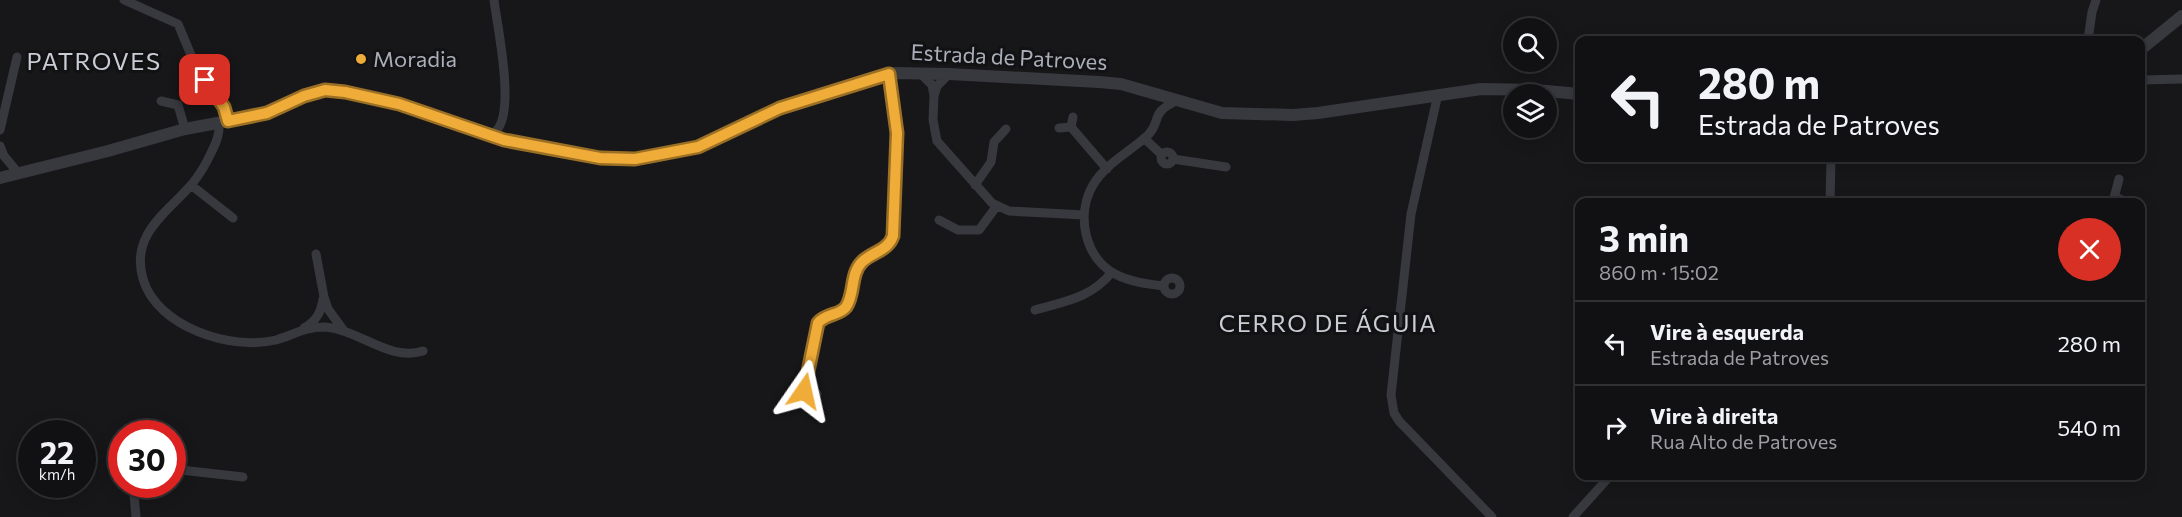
<!DOCTYPE html>
<html lang="pt">
<head>
<meta charset="utf-8">
<style>
	:root { --surface:#111113; --page:#1a1a1c; --text:#f1f3f6; --muted:#9c9da0; --line:#303133 }
	body { margin:0; font-family:Commissioner,sans-serif; background:var(--page); color:var(--text); height:100vh; display:flex; flex-direction:column; font-size:22px; white-space:nowrap }
	* { box-sizing:border-box; margin:0 }
	p { font-size:20px; color:var(--muted) }
	.icon { flex:none; width:33px; height:33px; fill:none; stroke:currentColor; stroke-width:2; stroke-linecap:round; stroke-linejoin:round }
	.map { position:relative; flex:1; overflow:hidden }
	.details { position:absolute; left:1575px; top:198px; width:570px; height:282px; display:flex; flex-direction:column; background:var(--surface); border-radius:12px; box-shadow:0 3px 15px #0003,0 0 0 2px var(--line) }
	.details>* { flex:none }
	.hud { position:absolute; left:1575px; top:36px; width:570px; height:126px; border-radius:12px; box-shadow:0 3px 15px #0003,0 0 0 2px var(--line); background:#111113; color:var(--text); overflow:hidden }
	.buttons { position:absolute; left:1503px; top:18px; display:grid; gap:12px }
	.buttons a { display:grid; place-items:center; width:54px; height:54px; border-radius:50%; background:var(--surface); box-shadow:0 3px 15px #0003,0 0 0 2px var(--line); font-size:30px }
	.speed { position:absolute; left:18px; top:420px; display:flex; gap:12px; font-size:30px; font-weight:700; text-align:center }
	.speed>* { display:grid; place-content:center; width:78px; height:78px; border-radius:50%; background:var(--surface); box-shadow:0 3px 15px #0003,0 0 0 2px var(--line); line-height:1 }
	.speed small { font-size:15px; font-weight:400 }
	.speed .limit { border:9px solid #d22; background:#fff; color:#111 }
	.pin { position:absolute; display:grid; place-items:center; width:51px; height:51px; color:#fff; margin:-26px; border-radius:12px; box-shadow:0 3px 9px #0006 }
	.me { position:absolute; width:66px; margin:-33px; rotate:11deg; stroke-linejoin:round; filter:drop-shadow(0 0 4px #0008) }
	.turn { display:flex; align-items:center; gap:21px; height:126px; padding:0 24px; font-size:27px }
	.turn .icon { width:78px; height:78px; stroke-width:2.5 }
	.turn b { display:block; font-size:42px; line-height:51px }
	.round { display:grid; place-items:center; flex:none; width:63px; height:63px; border-radius:32px; background:var(--page) }
	.head { display:flex; align-items:center; justify-content:space-between; height:102px; padding:0 24px }
	h1 { font-size:36px; font-weight:700; line-height:45px }
	ul { padding:0; list-style:none }
	li { display:flex; align-items:center; gap:18px; height:84px; padding:0 24px; border-top:2px solid var(--line) }
	li div { flex:1 }
	li b { display:block; font-size:22px }
	li em { font-style:normal }
	.map>svg:first-child { display:block }
</style>
</head>
<body>
<div class="map">
<svg width="2182" height="517" viewBox="0 0 2182 517">
	<rect width="100%" height="100%" fill="#171719"/>
	<g fill="none" stroke-linecap="round" stroke-linejoin="round">
		<!-- minor -->
		<path stroke="#38393e" stroke-width="9" d="M124 0 178 24 196 67 224 107 228 121
			M2088 40 2092 12 2096 0
			M920 73 932 85 934 96
			M949 74 937 86 934 96 933 120 937 141 992 203 1009 211 1084 215
			M2142 80 2182 79
			M1438 94 1411 214 1391 395 1394 413 1399 421 1492 517
			M161 101 178 105 185 129
			M1073 117 1071 127 1107 169
			M219 123C220 134 216 143 211 153 206 164 200 174 192 184 167 213 130 234 143 279 157 327 231 351 276 340 294 335 304 327 324 327 359 329 389 362 423 351
			M1059 128 1071 127
			M0 130 17 57
			M487 135C490 133 494 133 496 131 516 112 497 25 494 0
			M1144 138 1162 155
			M0 146 4 156 19 174
			M1161 158a6 6 0 1 1 12 0a6 6 0 1 1-12 0Z
			M1173 159 1226 167
			M2119 179 2114 198 2120 199
			M191 185 233 218
			M975 185 991 162 994 142 1006 129
			M1830 202 1831 158
			M939 220 958 230H979L996 207
			M316 254 324 297 328 309 344 331
			M1164 286a8 8 0 1 1 16 0a8 8 0 1 1-16 0Z
			M1164 286C1148 284 1130 282 1115 274 1084 257 1076 214 1093 185 1105 164 1131 151 1148 135 1162 121 1149 114 1176 101
			M1035 310C1066 301 1091 298 1112 272
			M304 328C316 321 321 313 323 299
			M817 394 804 391C807 378 814 327 821 319 828 311 842 316 848 304 853 292 851 276 860 265 870 252 888 252 893 235L896 133 889 74
			M172 469 243 477
			M133 484 136 517
			M1573 517 1610 476"/>
		<!-- tertiary -->
		<path stroke="#38393e" stroke-width="12" d="M2140 50 2182 16
			M0 178 108 151 185 129 255 116 305 96 325 90 345 92 399 104 504 140 560 152 619 160 654 157 698 147 780 108 895 73 949 74 1099 82 1121 84 1222 113 1293 115 1318 113 1481 89 1535 90 1580 94"/>
	</g>
	<g fill="none" stroke-linecap="round" stroke-linejoin="round">
		<defs>
			<path id="route" d="M205 80 224 107 228 121 267 113 304 96 325 90 345 92 399 104 504 140 600 158 635 159 698 147 780 108 889 74 897 133 893 236C888 251 872 252 862 262 850 274 855 294 846 307 839 316 826 313 818 323L804 391"/>
		</defs>
		<!-- route casing -->
		<use href="#route" stroke="#9b7025" stroke-width="15"/>
		<!-- route -->
		<use href="#route" stroke="#efac39" stroke-width="10"/>
	</g>
	<!-- markers -->
	<circle fill="#efac39" stroke="#121214" stroke-width="2" cx="361" cy="59" r="6"/>
	<g text-anchor="middle" stroke-width="6" stroke-linejoin="round" paint-order="stroke">
		<!-- street labels -->
		<g font-size="22" fill="#a9aeb9" stroke="#121214">
			<text transform="translate(1009 57) rotate(3)" y="8">Estrada de Patroves</text>
		</g>
		<!-- poi labels -->
		<g font-size="22" fill="#a9aeb9" stroke="#121214" text-anchor="start">
			<text x="373" y="67">Moradia</text>
		</g>
		<!-- neighbourhood labels -->
		<g font-size="24" letter-spacing="1.5" fill="#cacdd5" stroke="#121214">
			<text x="94" y="70">PATROVES</text>
			<text x="1328" y="332">CERRO DE ÁGUIA</text>
		</g>
	</g>
</svg>
<div class="buttons">
<a><svg class="icon" aria-label="search" viewBox="0 0 24 24"><circle cx="10" cy="10" r="6"/><path d="M15 15l6 6"/></svg></a>
<a><svg class="icon" aria-label="layers" viewBox="0 0 24 24"><path d="M12 4l9 5-9 5-9-5zM3 14l9 5 9-5"/></svg></a>
</div>
<div class="speed"><div>22<small>km/h</small></div><div class="limit">30</div></div>
<div class="pin" style="left:205px;top:80px;background:#d93025"><svg class="icon" aria-label="arrive" viewBox="0 0 24 24"><path d="M6 21V4h12l-3 4 3 4H6"/></svg></div>
<svg class="me" style="left:804px;top:391px" viewBox="-20 -20 40 40"><path d="M0-17L14 15 0 8-14 15z" fill="#efac39" stroke="#fff" stroke-width="4"/></svg>
<div class="hud">
<div class="turn"><svg class="icon" aria-label="left" viewBox="0 0 24 24"><path d="M17 20v-9H6M10 6l-5 5 5 5"/></svg><div><b>280 m</b>Estrada de Patroves</div></div>
</div>
<section class="details">
<div class="head"><div><h1>3 min</h1><p>860 m · 15:02</p></div><a class="round" style="background:#d93025;color:#fff"><svg class="icon" aria-label="close" viewBox="0 0 24 24"><path d="M6 6l12 12M18 6L6 18"/></svg></a></div>
<ul>
<li><svg class="icon" aria-label="left" viewBox="0 0 24 24"><path d="M17 20v-9H6M10 6l-5 5 5 5"/></svg><div><b>Vire à esquerda</b><p>Estrada de Patroves</p></div><em>280 m</em></li>
<li><svg class="icon" aria-label="right" viewBox="0 0 24 24"><path d="M7 20v-9h11M14 6l5 5-5 5"/></svg><div><b>Vire à direita</b><p>Rua Alto de Patroves</p></div><em>540 m</em></li>
</ul>
</section>
</div>
</body>
</html>
